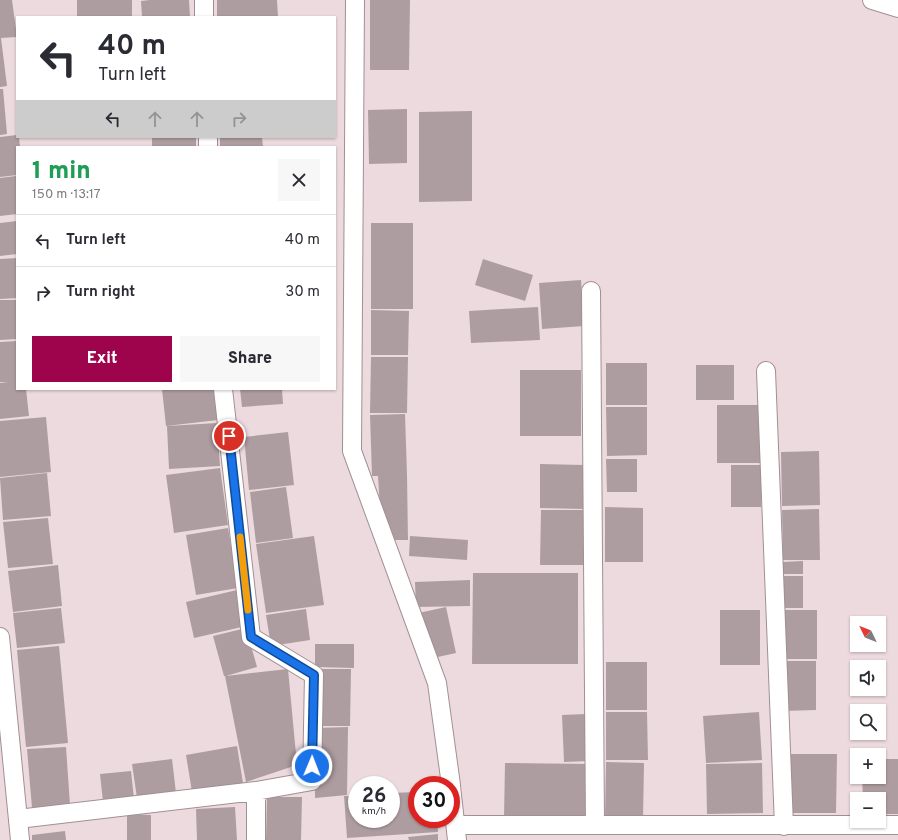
<!DOCTYPE html>
<html lang="en">
<head>
<meta charset="utf-8">
<style>
	:root { --surface:#fff; --page:#f7f7f7; --text:#2b2b33; --muted:#7c7c81; --line:#e1e1e2; --accent:#9e044c }
	body { margin:0; font-family:Overpass,sans-serif; background:var(--page); color:var(--text); height:100vh; display:flex; flex-direction:column; font-size:15px; white-space:nowrap }
	* { box-sizing:border-box; margin:0 }
	p { font-size:13px; color:var(--muted) }
	.icon { flex:none; width:22px; height:22px; fill:none; stroke:currentColor; stroke-width:2; stroke-linecap:round; stroke-linejoin:round }
	.map { position:relative; flex:1; overflow:hidden }
	.details { position:absolute; left:16px; top:146px; width:320px; height:244px; display:flex; flex-direction:column; background:var(--surface); border-radius:0px; box-shadow:0 1px 3px #0004 }
	.details>* { flex:none }
	.top-card { position:absolute; left:16px; top:16px; width:320px; height:122px; border-radius:0px; box-shadow:0 1px 3px #0004; background:#fff; color:var(--text); overflow:hidden }
	.needle { width:26px; rotate:313deg }
	.fabs { position:absolute; left:850px; top:616px; display:grid; gap:8px }
	.fabs a { display:grid; place-items:center; width:36px; height:36px; border-radius:0px; background:var(--surface); box-shadow:0 1px 3px #0004; font-size:20px }
	.speed { position:absolute; left:348px; top:776px; display:flex; gap:8px; font-size:20px; font-weight:700; text-align:center }
	.speed>* { display:grid; place-content:center; width:52px; height:52px; border-radius:50%; background:var(--surface); box-shadow:0 1px 3px #0004; line-height:1 }
	.speed small { font-size:10px; font-weight:400 }
	.speed .limit { border:6px solid #d22; background:#fff; color:#111 }
	.pin { position:absolute; display:grid; place-items:center; width:34px; height:34px; color:#fff; margin:-17px; border:2px solid #fff; border-radius:50%; box-shadow:0 1px 4px #0007 }
	.me { position:absolute; width:44px; margin:-22px; rotate:1deg; stroke-linejoin:round; filter:drop-shadow(0 0 3px #0008) }
	.turn { display:flex; align-items:center; gap:14px; height:84px; padding:0 16px; font-size:18px }
	.turn .icon { width:52px; height:52px; stroke-width:2.5 }
	.turn b { display:block; font-size:28px; line-height:34px }
	.lanes { display:flex; align-items:center; height:38px; padding:0 16px; background:#0003; justify-content:center; gap:20px; direction:ltr }
	.lanes .off { opacity:.35 }
	.round { display:grid; place-items:center; flex:none; width:42px; height:42px; border-radius:0px; background:var(--page) }
	.overview { display:flex; align-items:center; justify-content:space-between; height:68px; padding:0 16px }
	h1 { font-size:24px; font-weight:800; line-height:30px; color:#1e9e55 }
	.cta { display:flex; gap:8px; margin-top:auto; padding:8px 16px }
	.cta a { flex:1; height:46px; border-radius:0px; background:var(--accent); color:#fff; font-size:16px; font-weight:800; line-height:46px; text-align:center }
	.cta a+a { background:var(--page); color:var(--text) }
	ul { padding:0; list-style:none }
	li { display:flex; align-items:center; gap:12px; height:52px; padding:0 16px; border-top:1px solid var(--line) }
	li div { flex:1 }
	li b { display:block; font-size:15px }
	li em { font-style:normal }
	.map>svg:first-child { display:block }
</style>
</head>
<body>
<div class="map">
<svg width="898" height="840" viewBox="0 0 898 840">
	<rect width="100%" height="100%" fill="#ecdade"/>
	<!-- building -->
	<path fill="#ae9da0" d="M0 0H12L17 37 1 38 7 86 0 87Z
		M77 0H132V17H77Z
		M150 0H189L190 17H142L141 1Z
		M217 0H277L278 17H217Z
		M370 0H410L409 70H370Z
		M0 89H3L7 134 0 135Z
		M407 109V163L369 164 368 110Z
		M472 111V201L419 202V112Z
		M17 135V137H19L20 147H17V175L0 177V137Z
		M152 137H196V147H152Z
		M220 137H262L263 147H220Z
		M16 176 17 214 0 216V178Z
		M17 221V254L0 256V223Z
		M371 223H413V309H371Z
		M17 258V298L0 299V259Z
		M483 259 533 275 525 301 475 285Z
		M581 280 584 326 542 329 539 283Z
		M0 300H17V339L0 340Z
		M538 307 540 340 471 343 469 311Z
		M371 310 409 311 408 355H371Z
		M17 341V389H26L29 416 0 419V383L8 382H0V342Z
		M371 357H408L407 413H370Z
		M606 363H647V405H606Z
		M696 365H734V400H696Z
		M520 370H581V436H520Z
		M162 389H215L218 420 166 426Z
		M240 389H282L283 404 242 407Z
		M717 405H761V463H717Z
		M606 407H647V455L607 456Z
		M405 414 407 475H389H407L408 540H382L378 476H372L370 415Z
		M46 417 51 472 0 477V421Z
		M217 423 220 466 169 469 167 426Z
		M288 432 294 485 249 490 244 437Z
		M819 451 820 505 782 506 781 452Z
		M606 459H637V492H607Z
		M540 464 584 465 583 509 540 508Z
		M731 465H761V507H731Z
		M220 468 228 525 174 533 166 475Z
		M47 473 51 516 3 520 0 478Z
		M286 487 293 538 256 543 250 492Z
		M605 507 643 508V562H605Z
		M819 509 820 560H783L782 510Z
		M541 510H583V565H540Z
		M48 518 53 564 8 568 3 522Z
		M228 528 238 588 196 595 186 535Z
		M314 536 324 605 266 613 256 544Z
		M410 536 468 540 467 560 409 556Z
		M803 561V574H783V562Z
		M58 565 62 606 13 612 8 571Z
		M473 573H578V664H472Z
		M783 576H803V608H783Z
		M470 580V606L416 607 415 582Z
		M237 590 246 626 194 638 186 602Z
		M446 607 456 653 424 660 414 614Z
		M61 608 65 643 17 648 13 613Z
		M306 609 310 640 271 646 266 615Z
		M720 610H760V665H720Z
		M783 610H817V659H783Z
		M246 628 257 667 226 676 288 669 297 765 246 782 225 676H224L213 636Z
		M315 644H354V668L315 667Z
		M59 646 68 743 26 747 17 650Z
		M783 661H816V710L783 711Z
		M606 662H647V710H606Z
		M315 669H351L350 726H315Z
		M606 712H647L648 760H606Z
		M759 712 762 760 706 763 703 716Z
		M586 714 588 761 564 762 562 715Z
		M348 727 347 795 315 798V728Z
		M237 746 243 783 192 792 186 755Z
		M66 747 70 805 32 808 27 749Z
		M785 754H837L836 813H785Z
		M172 759 176 793 137 798 132 764Z
		M879 759H898V814H879V799H863L862 777H879Z
		M606 762 644 763 643 819 605 818Z
		M505 763 587 764 586 818 504 817Z
		M762 763 763 813 707 814 706 764Z
		M131 771 134 799 103 802 100 774Z
		M417 792V819H437L438 832 347 838 344 796H357V819H391V793Z
		M267 797H302L301 840H266Z
		M235 807 237 840H197L196 809Z
		M127 814 151 815V840H127Z
		M65 831 66 840H32V835Z
		M438 834V840H409L408 837Z"/>
	<g fill="none" stroke-linecap="round" stroke-linejoin="round">
		<defs>
			<path id="minor" d="M204 0V17
				M355 0 352 451 437 683 451 785
				M872 0 898 8
				M208 137V147
				M591 291 595 825
				M766 371 784 826
				M223 389 251 637 314 675 312 781 256 791V840
				M0 637 20 840
				M451 786 457 840
				M18 819 256 791
				M456 825H898"/>
		</defs>
		<!-- minor casing -->
		<use href="#minor" stroke="#a19093" stroke-width="20"/>
		<!-- minor -->
		<use href="#minor" stroke="#fff" stroke-width="18"/>
	</g>
	<g fill="none" stroke-linecap="round" stroke-linejoin="round">
		<defs>
			<path id="route" d="M229 436 251 637 314 675 312 766"/>
		</defs>
		<!-- route casing -->
		<use href="#route" stroke="#114b97" stroke-width="10"/>
		<!-- route -->
		<use href="#route" stroke="#1a73e8" stroke-width="7"/>
		<!-- slow -->
		<path stroke="#f59e0b" stroke-width="7" d="M240 537 248 610"/>
	</g>
</svg>
<div class="fabs">
<a><svg class="needle" viewBox="-14 -14 28 28"><path d="M0-13l5 13h-10z" fill="#e53935"/><path d="M0 13l5-13h-10z" fill="#7c7c81"/></svg></a>
<a><svg class="icon" aria-label="sound" viewBox="0 0 24 24"><path d="M4 9h4l5-4v14l-5-4H4zM17 9q2 3 0 6"/></svg></a>
<a><svg class="icon" aria-label="search" viewBox="0 0 24 24"><circle cx="10" cy="10" r="6"/><path d="M15 15l6 6"/></svg></a>
<a>+</a>
<a>−</a>
</div>
<div class="speed"><div>26<small>km/h</small></div><div class="limit">30</div></div>
<div class="pin" style="left:229px;top:436px;background:#d93025"><svg class="icon" aria-label="arrive" viewBox="0 0 24 24"><path d="M6 21V4h12l-3 4 3 4H6"/></svg></div>
<svg class="me" style="left:312px;top:766px" viewBox="-20 -20 40 40"><circle r="17" fill="#1a73e8" stroke="#fff" stroke-width="3"/><path d="M0-11L8 9 0 5-8 9z" fill="#fff"/></svg>
<div class="top-card">
<div class="turn"><svg class="icon" aria-label="left" viewBox="0 0 24 24"><path d="M17 20v-9H6M10 6l-5 5 5 5"/></svg><div><b>40 m</b>Turn left</div></div>
<div class="lanes"><svg class="icon" aria-label="left" viewBox="0 0 24 24"><path d="M17 20v-9H6M10 6l-5 5 5 5"/></svg><svg class="icon off" aria-label="ahead" viewBox="0 0 24 24"><path d="M12 20V5M6 11l6-6 6 6"/></svg><svg class="icon off" aria-label="ahead" viewBox="0 0 24 24"><path d="M12 20V5M6 11l6-6 6 6"/></svg><svg class="icon off" aria-label="right" viewBox="0 0 24 24"><path d="M7 20v-9h11M14 6l5 5-5 5"/></svg></div>
</div>
<section class="details">
<div class="overview"><div><h1>1 min</h1><p>150 m · 13:17</p></div><a class="round"><svg class="icon" aria-label="close" viewBox="0 0 24 24"><path d="M6 6l12 12M18 6L6 18"/></svg></a></div>
<ul>
<li><svg class="icon" aria-label="left" viewBox="0 0 24 24"><path d="M17 20v-9H6M10 6l-5 5 5 5"/></svg><div><b>Turn left</b></div><em>40 m</em></li>
<li><svg class="icon" aria-label="right" viewBox="0 0 24 24"><path d="M7 20v-9h11M14 6l5 5-5 5"/></svg><div><b>Turn right</b></div><em>30 m</em></li>
</ul>
<div class="cta"><a>Exit</a><a>Share</a></div>
</section>
</div>
</body>
</html>
